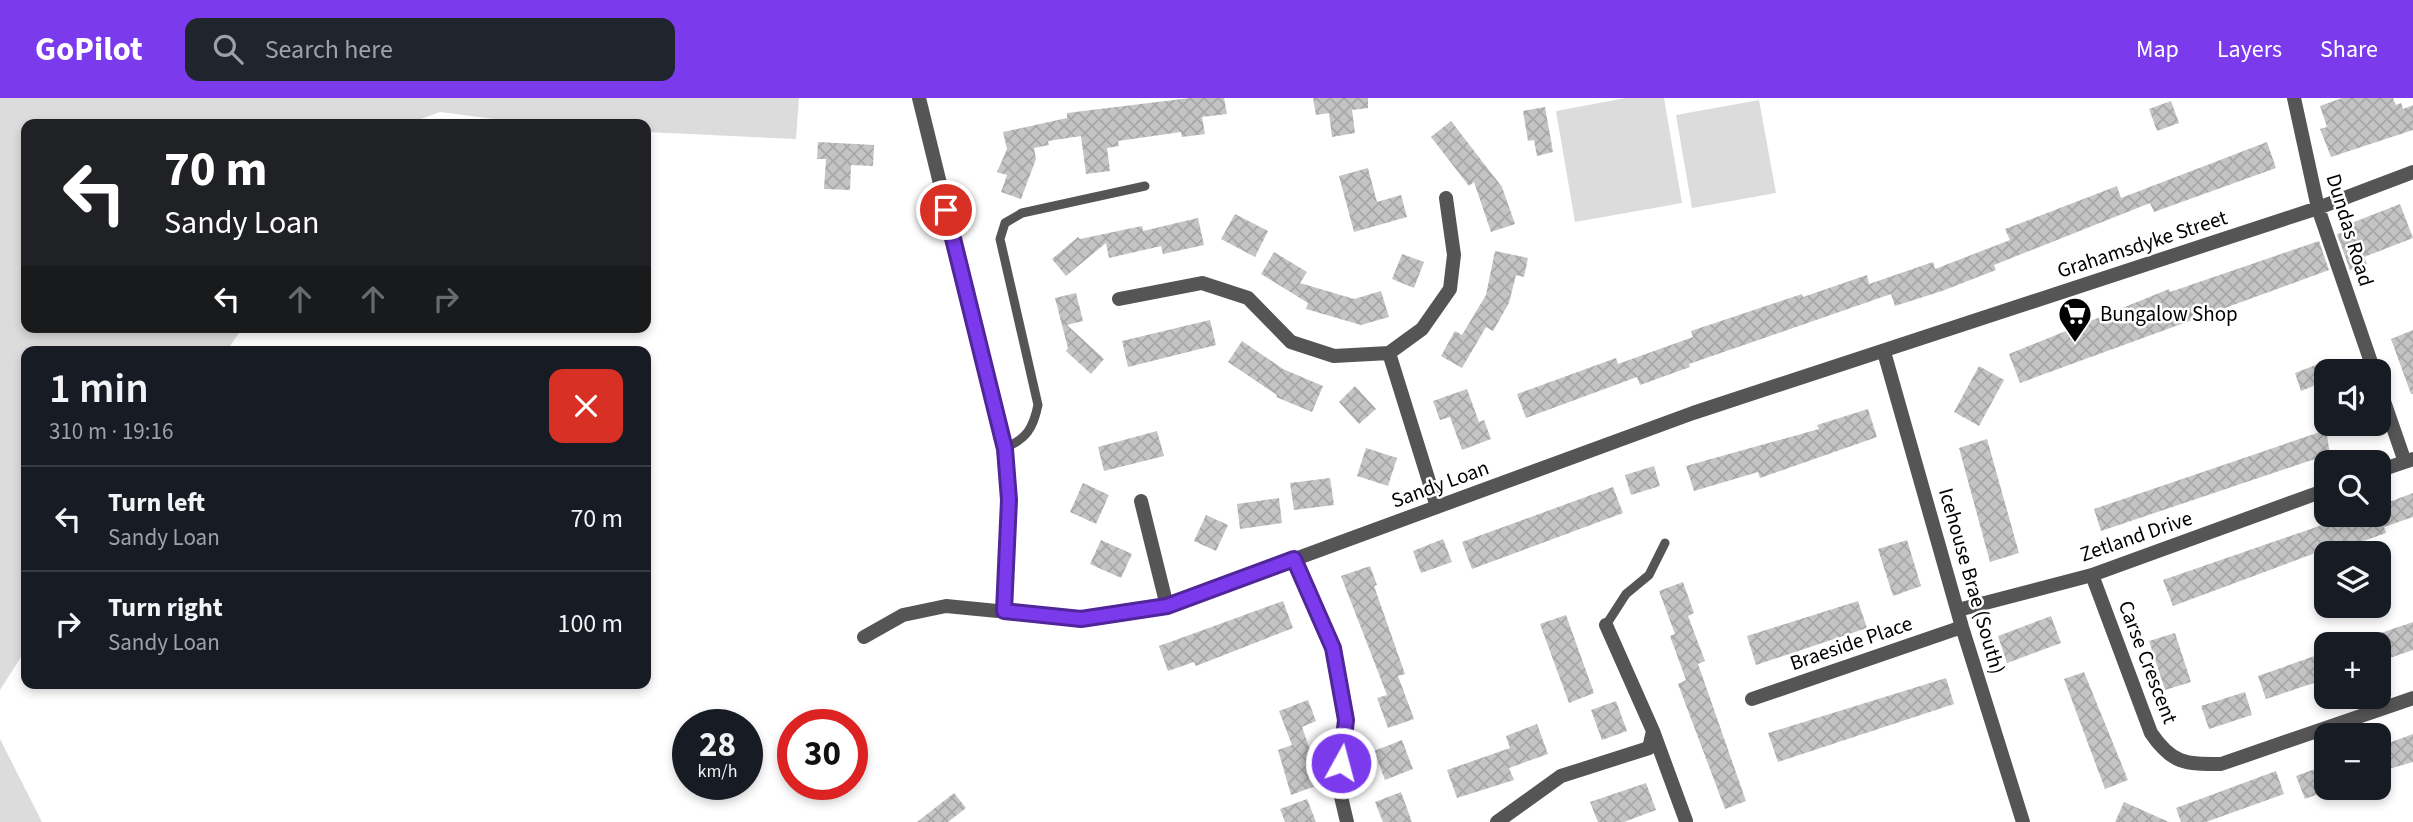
<!DOCTYPE html>
<html lang="en">
<head>
<meta charset="utf-8">
<style>
	:root { --surface:#171b24; --page:#20242c; --text:#f1f3f6; --muted:#9ea1a6; --line:#363941; --accent:#7c3aed }
	body { margin:0; font-family:"Source Sans 3",sans-serif; background:var(--page); color:var(--text); height:100vh; display:flex; flex-direction:column; font-size:26px; white-space:nowrap }
	* { box-sizing:border-box; margin:0 }
	p { font-size:23px; color:var(--muted) }
	.icon { flex:none; width:38px; height:38px; fill:none; stroke:currentColor; stroke-width:2; stroke-linecap:round; stroke-linejoin:round }
	.map { position:relative; flex:1; overflow:hidden }
	.panel { position:absolute; left:21px; top:248px; width:630px; height:343px; display:flex; flex-direction:column; background:var(--surface); border-radius:14px; box-shadow:0 4px 10px #0003 }
	.panel>* { flex:none }
	.banner { position:absolute; left:21px; top:21px; width:630px; height:214px; border-radius:14px; box-shadow:0 4px 10px #0003; background:#202124; color:#fff; overflow:hidden }
	.controls { position:absolute; left:2314px; top:261px; display:grid; gap:14px }
	.controls a { display:grid; place-items:center; width:77px; height:77px; border-radius:14px; background:var(--surface); box-shadow:0 4px 10px #0003; font-size:35px }
	.speed { position:absolute; left:672px; top:611px; display:flex; gap:14px; font-size:35px; font-weight:700; text-align:center }
	.speed>* { display:grid; place-content:center; width:91px; height:91px; border-radius:50%; background:var(--surface); box-shadow:0 4px 10px #0003; line-height:1 }
	.speed small { font-size:18px; font-weight:400 }
	.speed .limit { border:10px solid #d22; background:#fff; color:#111 }
	.pin { position:absolute; display:grid; place-items:center; width:60px; height:60px; color:#fff; margin:-30px; border:4px solid #fff; border-radius:50%; box-shadow:0 2px 7px #0007 }
	.me { position:absolute; width:77px; margin:-38px; rotate:7deg; stroke-linejoin:round; filter:drop-shadow(0 0 5px #0008) }
	.turn { display:flex; align-items:center; gap:24px; height:147px; padding:0 28px; font-size:32px }
	.turn .icon { width:91px; height:91px; stroke-width:2.5 }
	.turn b { display:block; font-size:49px; line-height:60px }
	.lanes { display:flex; align-items:center; height:66px; padding:0 28px; background:#0003; justify-content:center; gap:35px; direction:ltr }
	.lanes .off { opacity:.35 }
	.round { display:grid; place-items:center; flex:none; width:74px; height:74px; border-radius:14px; background:var(--page) }
	.summary { display:flex; align-items:center; justify-content:space-between; height:119px; padding:0 28px }
	h1 { font-size:42px; font-weight:600; line-height:52px }
	ul { padding:0; list-style:none }
	li { display:flex; align-items:center; gap:21px; height:105px; padding:0 28px; border-top:2px solid var(--line) }
	li div { flex:1 }
	li b { display:block; font-size:26px }
	li em { font-style:normal }
	header { display:flex; align-items:center; gap:42px; box-sizing:border-box; height:98px; padding:0 35px; background:var(--accent); color:#fff }
	header strong { font-size:33px }
	nav { display:flex; gap:38px; margin-inline-start:auto; font-size:24px }
	.search { width:490px; height:63px; background:var(--page); display:flex; align-items:center; gap:18px; box-sizing:border-box; padding:0 24px; border-radius:14px; color:var(--muted); font-size:26px }
	.map>svg:first-child { display:block }
</style>
</head>
<body>
<header>
<strong>GoPilot</strong>
<div class="search"><svg class="icon" aria-label="search" viewBox="0 0 24 24"><circle cx="10" cy="10" r="6"/><path d="M15 15l6 6"/></svg>Search here</div>
<nav><a>Map</a><a>Layers</a><a>Share</a></nav>
</header>
<div class="map">
<svg width="2413" height="724" viewBox="0 0 2413 724">
	<defs>
		<pattern id="building-cross-hatch" width="8" height="8" patternUnits="userSpaceOnUse" patternTransform="scale(1.75)"><rect width="8" height="8" fill="#c4c4c4"/><path d="M0 0l8 8M0 8l8-8" fill="none" stroke="#a7a7a7"/></pattern>
	</defs>
	<rect width="100%" height="100%" fill="#fff"/>
	<!-- green -->
	<path fill="#dcdcdc" d="M0 0H799L796 41 646 34V26H534L440 14 407 26H26V229H243L226 254H26V551L0 592Z
		M1626 0H1664L1682 105 1575 124 1556 13Z
		M1759 2 1776 95 1692 110 1676 17Z
		M0 641 42 724H0Z"/>
	<!-- building -->
	<path fill="url(#building-cross-hatch)" d="M1190 0H1224L1227 16 1202 19 1205 36 1182 39 1181 34 1118 43 1119 48 1107 50 1110 73 1086 76 1081 38 1048 43 1049 47 1034 50 1036 61 1021 101 1001 94 1007 77 997 74 1007 51 1003 34 1067 20V15Z
		M1313 0H1368V10L1352 12 1355 35 1332 39 1329 15 1316 17Z
		M2342 0H2393L2396 7 2401 5 2403 11 2413 7V32L2331 59 2320 31 2327 29 2320 8Z
		M2171 3 2179 25 2157 33 2149 11Z
		M1545 9 1553 54 1537 58 1534 42 1528 43 1523 13Z
		M1451 23 1502 89 1515 126 1491 134 1474 84 1469 88 1431 39Z
		M818 44 874 47 873 68 851 67 850 92 824 91 826 61H817Z
		M2267 44 2276 70 2154 114 2150 105 1994 167 1996 172 1942 193 1895 208 1891 196 1689 266 1690 269 1640 287 1637 279 1526 320 1517 296 1616 260 1618 266 1693 239 1691 233 1802 196 1803 199 1867 177 1869 186 1933 164 1935 171 2010 142 2005 131 2073 105 2117 88 2121 100Z
		M1368 70 1377 104 1401 97 1407 119 1354 134 1339 78Z
		M2400 106 2413 140 2364 159 2367 166 2350 172 2337 136 2351 131 2349 126Z
		M1235 116 1268 133 1255 159 1221 141Z
		M1198 120 1204 147 1163 156 1161 148 1109 160 1106 145 1066 178 1052 161 1078 139 1080 141 1142 128 1143 133Z
		M2319 143 2329 172 2020 285 2009 256 2169 191 2170 194Z
		M1495 153 1528 160 1524 179 1516 177 1509 205 1493 233 1486 229 1462 270 1441 258 1455 233 1462 237 1486 197Z
		M1274 154 1307 174 1300 185 1354 201 1381 193 1389 219 1361 227 1306 211 1308 205 1261 176Z
		M1402 156 1424 164 1414 190 1392 181Z
		M1076 195 1083 223 1067 227 1104 261 1091 276 1066 253 1068 250 1055 200Z
		M1210 222 1216 247 1128 269 1122 243Z
		M2413 232V296H2411L2391 241Z
		M1242 243 1283 271 1323 288 1312 314 1276 299 1277 297 1228 264Z
		M2326 263V283L2301 293 2295 275Z
		M1979 268 2004 282 1979 328 1954 314Z
		M1355 288 1376 311 1359 326 1339 304Z
		M1467 291 1479 324 1484 322 1491 341 1462 352 1450 319 1440 322 1433 303Z
		M1868 311 1877 339 1760 380 1758 374 1694 393 1686 368 1819 331 1817 327Z
		M2326 332 2330 356 2101 433 2094 411Z
		M1157 333 1164 358 1104 373 1098 349Z
		M1987 341 2019 455 1990 464 1959 350Z
		M1366 350 1397 360 1388 388 1357 378Z
		M1654 368 1660 388 1631 397 1625 377Z
		M1330 380 1334 407 1294 412 1290 385Z
		M1083 385 1109 397 1096 426 1070 414Z
		M1613 389 1623 415 1472 471 1462 444Z
		M2413 395V419L2384 429 2386 435 2319 459 2318 454 2173 508 2163 482 2354 416H2378V408Z
		M1279 400 1282 425 1240 431 1237 406Z
		M1206 417 1228 427 1216 453 1194 443Z
		M1443 441 1452 464 1421 475 1413 453Z
		M1101 442 1132 456 1121 480 1090 466Z
		M1907 442 1921 488 1893 498 1878 451Z
		M1370 468 1377 487 1374 488 1405 576 1398 578 1414 621 1388 630 1377 600 1387 597 1341 478Z
		M1683 484 1694 515 1688 518 1705 563 1698 566 1746 703 1725 711 1678 586 1686 582 1670 538 1675 536 1659 493Z
		M1283 503 1293 530 1196 568 1194 564 1168 573 1159 548Z
		M1858 503 1867 530 1756 567 1747 538Z
		M1566 517 1594 595 1569 605 1540 526Z
		M2051 518 2061 545 2007 565 1998 538Z
		M2413 524V552L2378 564V536Z
		M2175 535 2191 584 2165 592 2149 543Z
		M2326 554V581L2266 601 2258 578Z
		M2084 574 2128 682 2105 691 2064 581Z
		M1946 580 1954 606 1778 664 1768 635Z
		M2245 594 2252 617 2209 631 2201 608Z
		M1308 602 1316 623 1302 629 1313 660 1308 662 1318 687 1291 697 1278 652 1292 647 1279 613Z
		M1616 603 1627 633 1602 642 1591 612Z
		M1537 626 1548 656 1509 670 1514 682 1457 700 1447 672 1510 650 1506 638Z
		M2413 636V664L2378 674V649Z
		M1402 642 1413 671 1385 682 1374 653Z
		M2326 667V693L2305 701 2296 678Z
		M2276 673 2284 696 2206 724H2181L2176 710Z
		M1646 685 1656 712 1624 724H1598L1590 704Z
		M1401 694 1412 724H1383L1375 704Z
		M954 695 966 710 948 724H917Z
		M1307 701 1316 724H1285L1280 711Z
		M2124 704 2169 724H2115Z"/>
	<g fill="none" stroke-linecap="round" stroke-linejoin="round">
		<!-- lane -->
		<path stroke="#555" stroke-width="9" d="M1005 350C1026 341 1033 331 1038 307L1000 141 1005 125 1022 115 1145 88
			M1606 527 1626 496 1649 477 1665 445"/>
		<!-- street -->
		<path stroke="#555" stroke-width="14" d="M919 0 1005 350 1009 402 1004 513
			M2294 0 2318 110 2374 273
			M1119 201 1202 185 1248 200 1291 244 1334 258 1389 255 1422 231 1450 191 1454 157 1446 100
			M1884 254 1962 529 2023 724
			M1389 255 1437 409
			M2378 286 2405 364
			M2378 373 2413 361
			M1141 403 1167 508
			M1294 461 1333 550 1346 622 1338 686 1347 724
			M2092 477 2151 635C2172 666 2185 666 2221 666L2413 600
			M1958 512 2092 477 2326 392
			M864 539 903 517 946 508 1081 521 1167 508 1693 315 2318 110 2413 74
			M1752 601 1962 529
			M1653 633 1686 723
			M1497 724 1561 678 1649 650 1653 633 1606 527"/>
	</g>
	<g fill="none" stroke-linecap="round" stroke-linejoin="round">
		<defs>
			<path id="route" d="M946 112 1005 351 1009 402 1004 513 1081 521 1167 508 1294 461 1333 550 1346 622 1341 665"/>
		</defs>
		<!-- route casing -->
		<use href="#route" stroke="#51269a" stroke-width="18"/>
		<!-- route -->
		<use href="#route" stroke="#7c3aed" stroke-width="12"/>
	</g>
	<!-- icons -->
	<defs>
		<symbol id="supermarket-pin" viewBox="-11 -11 22 30"><path d="M0 17L-7.5 6A9.5 9.5 0 1 1 7.5 6Z" fill="#000" stroke="#fff"/><path d="M-6-5.5h2.5l.6 2H6L4.5 2H-2.5L-4.4-4H-6ZM-1.5 3.2a1.3 1.3 0 1 0 .1 0ZM3 3.2a1.3 1.3 0 1 0 .1 0Z" fill="#fff"/></symbol>
	</defs>
	<g fill-rule="evenodd">
		<use href="#supermarket-pin" x="2056" y="197" width="38" height="52"/>
	</g>
	<g text-anchor="middle" stroke-width="5" stroke-linejoin="round" paint-order="stroke">
		<!-- street labels -->
		<g font-size="21" fill="#000" stroke="#fff">
			<text transform="translate(2350 132) rotate(73)" y="7">Dundas Road</text>
			<text transform="translate(2142 146) rotate(-18)" y="7">Grahamsdyke Street</text>
			<text transform="translate(1440 386) rotate(-20)" y="7">Sandy Loan</text>
			<text transform="translate(2136 438) rotate(-19)" y="7">Zetland Drive</text>
			<text transform="translate(1972 483) rotate(74)" y="7">Icehouse Brae (South)</text>
			<text transform="translate(1851 545) rotate(-19)" y="7">Braeside Place</text>
			<text transform="translate(2148 564) rotate(69)" y="7">Carse Crescent</text>
		</g>
		<!-- poi labels -->
		<g font-size="21" fill="#000" stroke="#fff" text-anchor="start">
			<text x="2100" y="223">Bungalow Shop</text>
		</g>
	</g>
</svg>
<div class="controls">
<a><svg class="icon" aria-label="sound" viewBox="0 0 24 24"><path d="M4 9h4l5-4v14l-5-4H4zM17 9q2 3 0 6"/></svg></a>
<a><svg class="icon" aria-label="search" viewBox="0 0 24 24"><circle cx="10" cy="10" r="6"/><path d="M15 15l6 6"/></svg></a>
<a><svg class="icon" aria-label="layers" viewBox="0 0 24 24"><path d="M12 4l9 5-9 5-9-5zM3 14l9 5 9-5"/></svg></a>
<a>+</a>
<a>−</a>
</div>
<div class="speed"><div>28<small>km/h</small></div><div class="limit">30</div></div>
<div class="pin" style="left:946px;top:112px;background:#d93025"><svg class="icon" aria-label="arrive" viewBox="0 0 24 24"><path d="M6 21V4h12l-3 4 3 4H6"/></svg></div>
<svg class="me" style="left:1341px;top:665px" viewBox="-20 -20 40 40"><circle r="17" fill="#7c3aed" stroke="#fff" stroke-width="3"/><path d="M0-11L8 9 0 5-8 9z" fill="#fff"/></svg>
<div class="banner">
<div class="turn"><svg class="icon" aria-label="left" viewBox="0 0 24 24"><path d="M17 20v-9H6M10 6l-5 5 5 5"/></svg><div><b>70 m</b>Sandy Loan</div></div>
<div class="lanes"><svg class="icon" aria-label="left" viewBox="0 0 24 24"><path d="M17 20v-9H6M10 6l-5 5 5 5"/></svg><svg class="icon off" aria-label="ahead" viewBox="0 0 24 24"><path d="M12 20V5M6 11l6-6 6 6"/></svg><svg class="icon off" aria-label="ahead" viewBox="0 0 24 24"><path d="M12 20V5M6 11l6-6 6 6"/></svg><svg class="icon off" aria-label="right" viewBox="0 0 24 24"><path d="M7 20v-9h11M14 6l5 5-5 5"/></svg></div>
</div>
<section class="panel">
<div class="summary"><div><h1>1 min</h1><p>310 m · 19:16</p></div><a class="round" style="background:#d93025;color:#fff"><svg class="icon" aria-label="close" viewBox="0 0 24 24"><path d="M6 6l12 12M18 6L6 18"/></svg></a></div>
<ul>
<li><svg class="icon" aria-label="left" viewBox="0 0 24 24"><path d="M17 20v-9H6M10 6l-5 5 5 5"/></svg><div><b>Turn left</b><p>Sandy Loan</p></div><em>70 m</em></li>
<li><svg class="icon" aria-label="right" viewBox="0 0 24 24"><path d="M7 20v-9h11M14 6l5 5-5 5"/></svg><div><b>Turn right</b><p>Sandy Loan</p></div><em>100 m</em></li>
</ul>
</section>
</div>
</body>
</html>
